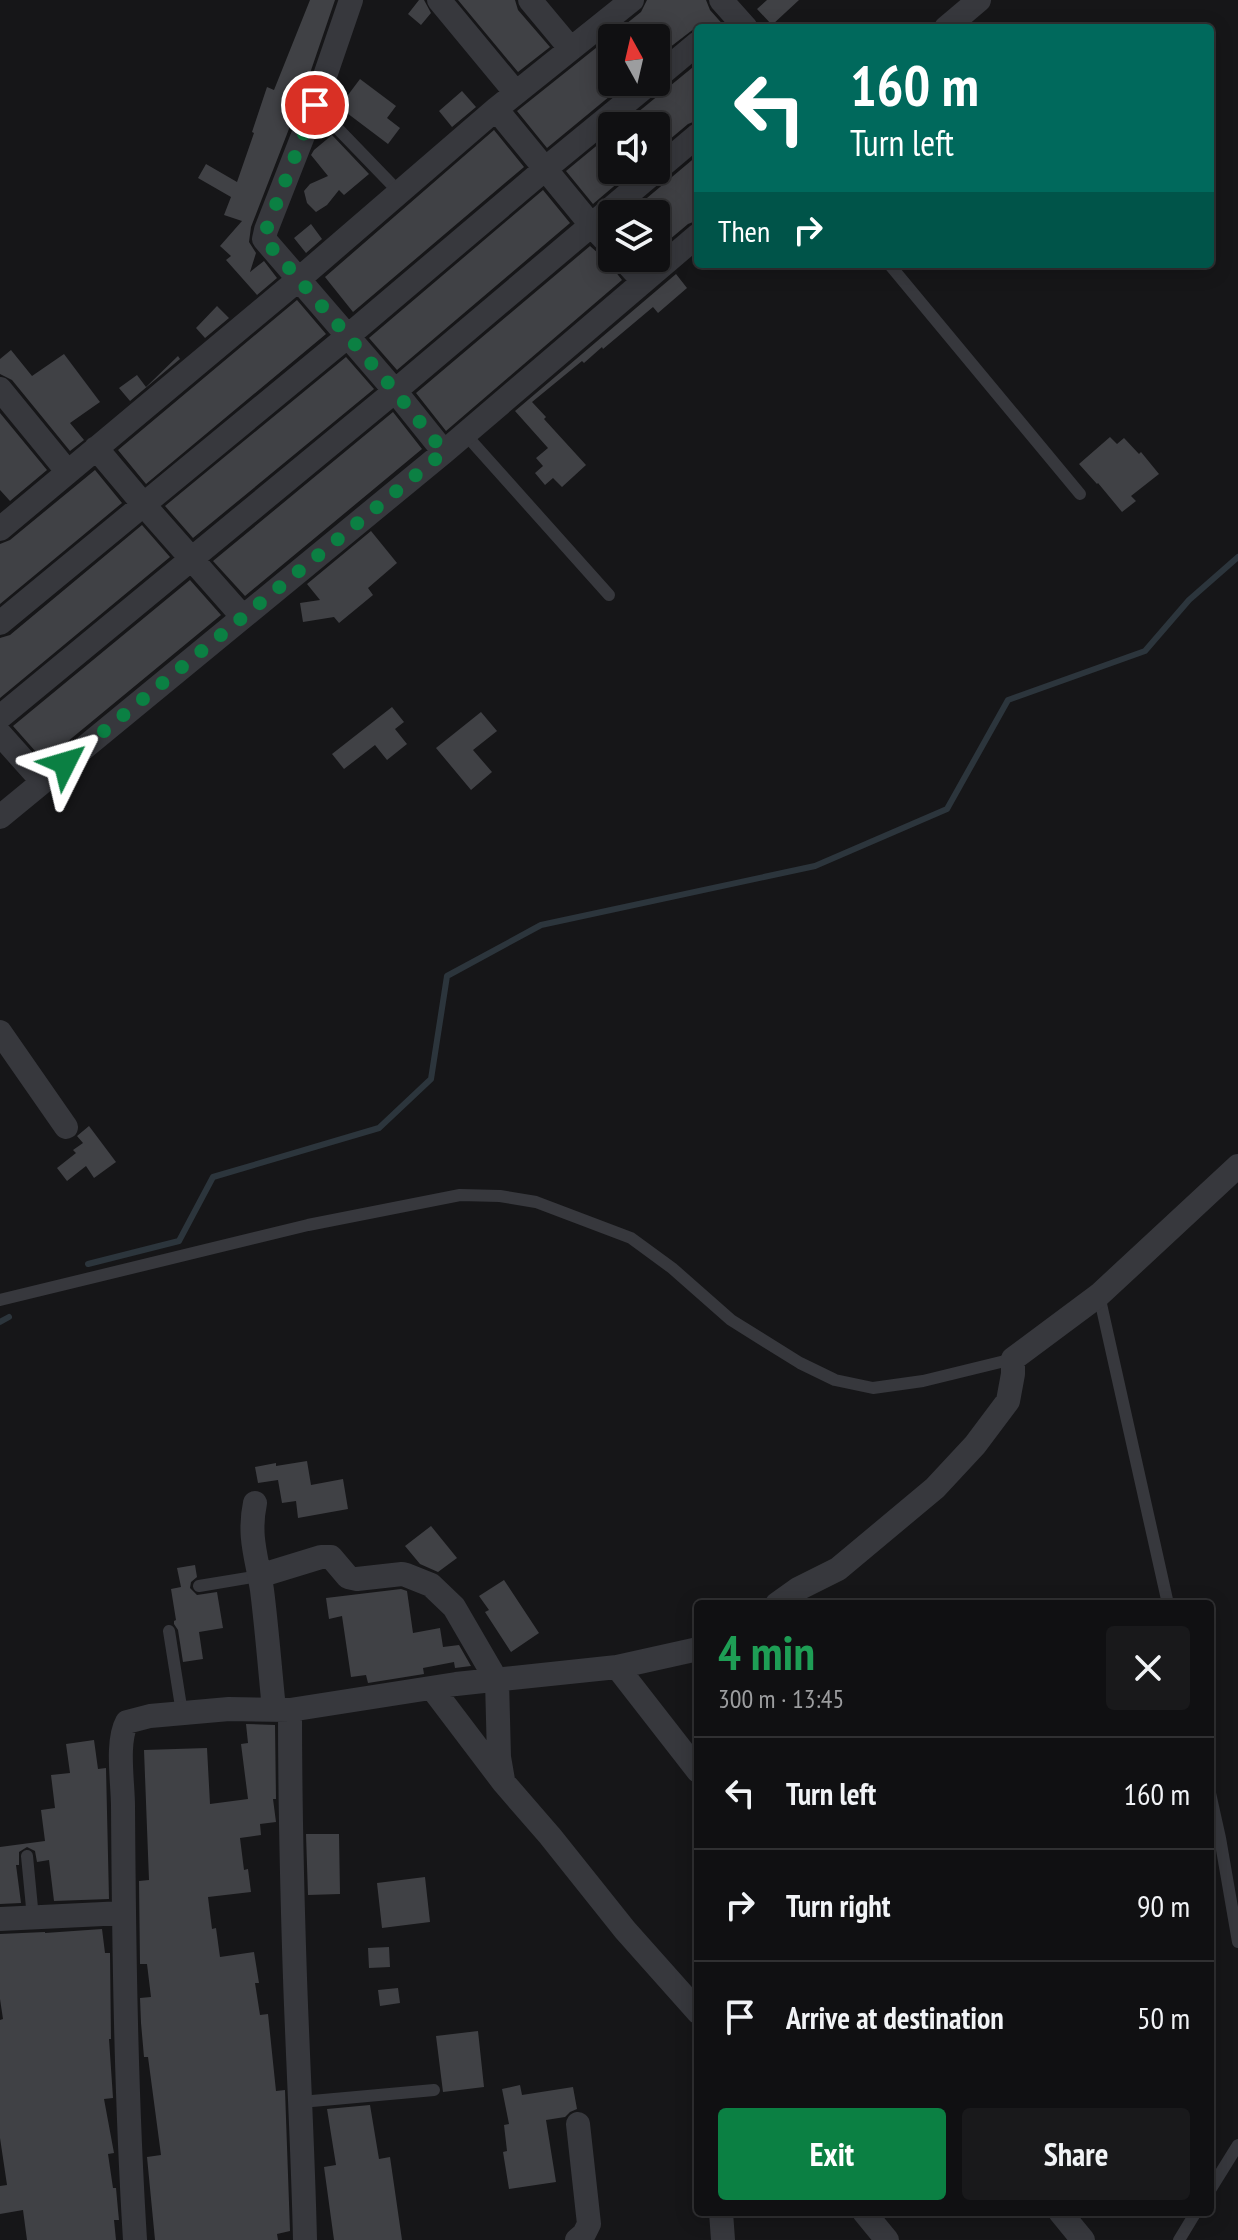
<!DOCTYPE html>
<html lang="en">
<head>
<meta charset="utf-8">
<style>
	:root { --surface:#101012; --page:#19191b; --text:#f1f3f6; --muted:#9c9d9f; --line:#303032; --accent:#0b8043 }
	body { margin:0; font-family:"PT Sans Narrow",sans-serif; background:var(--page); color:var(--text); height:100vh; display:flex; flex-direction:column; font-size:30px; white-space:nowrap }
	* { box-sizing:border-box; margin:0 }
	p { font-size:26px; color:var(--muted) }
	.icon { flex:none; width:44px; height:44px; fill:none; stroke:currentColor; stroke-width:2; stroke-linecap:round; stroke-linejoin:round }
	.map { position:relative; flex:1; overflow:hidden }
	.panel { position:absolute; left:694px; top:1600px; width:520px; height:616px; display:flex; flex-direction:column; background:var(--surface); border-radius:8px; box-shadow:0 4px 20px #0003,0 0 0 2px var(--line) }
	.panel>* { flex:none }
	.hud { position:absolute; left:694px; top:24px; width:520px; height:244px; border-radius:8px; box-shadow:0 4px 20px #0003,0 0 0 2px var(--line); background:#00695c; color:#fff; overflow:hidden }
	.needle { width:52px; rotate:352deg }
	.buttons { position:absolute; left:598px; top:24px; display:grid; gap:16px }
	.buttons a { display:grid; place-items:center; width:72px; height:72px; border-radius:8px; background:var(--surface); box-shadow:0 4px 20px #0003,0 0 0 2px var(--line); font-size:40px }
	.pin { position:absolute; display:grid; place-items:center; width:68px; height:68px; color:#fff; margin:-34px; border:4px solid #fff; border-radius:50%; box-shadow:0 2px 8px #0007 }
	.me { position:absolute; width:88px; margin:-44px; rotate:50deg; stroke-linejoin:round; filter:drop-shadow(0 0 6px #0008) }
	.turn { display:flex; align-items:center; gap:28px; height:168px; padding:0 24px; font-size:36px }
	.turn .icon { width:104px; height:104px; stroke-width:2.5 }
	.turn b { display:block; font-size:56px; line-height:68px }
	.then { display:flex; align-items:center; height:76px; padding:0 24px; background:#0003; gap:16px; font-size:30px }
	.round { display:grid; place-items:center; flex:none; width:84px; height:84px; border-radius:8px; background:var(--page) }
	.summary { display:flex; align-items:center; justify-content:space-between; height:136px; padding:0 24px }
	h1 { font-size:48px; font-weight:600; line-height:60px; color:#1e9e55 }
	.cta { display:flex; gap:16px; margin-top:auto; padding:16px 24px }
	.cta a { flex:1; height:92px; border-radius:8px; background:var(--accent); color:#fff; font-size:32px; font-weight:600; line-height:92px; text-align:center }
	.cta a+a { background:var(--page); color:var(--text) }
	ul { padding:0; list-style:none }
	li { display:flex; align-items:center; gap:24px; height:112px; padding:0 24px; border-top:2px solid var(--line) }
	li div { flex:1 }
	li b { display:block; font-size:30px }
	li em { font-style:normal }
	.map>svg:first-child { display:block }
</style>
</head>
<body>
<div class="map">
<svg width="1238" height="2240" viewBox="0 0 1238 2240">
	<rect width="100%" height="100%" fill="#161618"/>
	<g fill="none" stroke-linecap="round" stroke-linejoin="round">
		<!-- stream -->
		<path stroke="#2c353c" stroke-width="6" d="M88 1264 179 1241 213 1177 379 1128 431 1079 447 976 541 925 815 866 947 809 1008 700 1145 651 1189 600 1238 557
			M0 1322 9 1317"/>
	</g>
	<!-- building -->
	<path fill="#404145" d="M310 0H335L307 82 299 77 296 80 304 90 251 227 249 242 256 253 250 272 264 261 277 278 257 295 226 260 231 256 220 246 242 221 224 215 231 197 198 178 206 164 237 182 254 133 252 132 267 87 274 90Z
		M419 0H424L431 13 421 25 408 14Z
		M458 0H515L518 10 550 47 518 72Z
		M647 0H706L710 10 726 28H695L656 58V38H612V82H627L547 148 517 111 641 12Z
		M767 0H799L772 25 757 9Z
		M698 63V120L688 124 656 151V126H621Z
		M360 79 396 106 387 118 400 128 388 144 339 107Z
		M462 91 476 107 452 127 439 111Z
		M494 130 524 167 353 312 325 277Z
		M612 133V170H633L593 204 566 171Z
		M332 135 369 174 344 195 339 190 327 205 316 212 307 203 304 191 310 184 328 176 311 155 314 150Z
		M698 155V220L688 224 656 251V214H628Z
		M543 190 570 223 397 370 369 338Z
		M311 224 322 239 306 253 294 238Z
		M590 246 607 261 622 280 446 431 416 393Z
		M676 274 687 288 658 313 653 307 603 349 602 347 584 363 582 361 532 402 546 417 544 419 586 465 562 487 553 478 545 485 535 473 543 466 536 458 548 448 515 411Z
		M297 300 326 334 146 484 118 450Z
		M217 306 229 318 205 338 196 328Z
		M11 350 32 376 64 354 100 402 70 423 84 440 70 451 12 380 0 374V359Z
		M178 356 180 359 130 401 119 388 137 375 146 387Z
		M346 357 374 389 193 538 165 506Z
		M393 412 422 449 245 596 213 561Z
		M0 413 47 470 10 501 0 490Z
		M1110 437 1117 444 1124 438 1139 454 1141 452 1159 474 1131 496 1136 501 1122 512 1098 483 1097 484 1079 464Z
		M95 470 122 503 0 604V544L10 540Z
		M142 525 170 557 0 698V638L10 635Z
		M371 531 397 563 368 588 373 595 339 623 334 617 303 622 300 603 320 600 307 584Z
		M190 580 221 615 44 761 13 726Z
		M392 707 404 722 395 729 407 744 387 760 375 745 344 769 332 754Z
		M481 712 497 731 473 750 492 772 471 790 436 748Z
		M89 1126 116 1162 94 1178 86 1166 67 1181 57 1168 76 1153 73 1150 83 1143 77 1136Z
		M307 1461 311 1485 343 1479 348 1509 298 1518 296 1501 282 1503 278 1480 258 1483 255 1467 276 1463V1466Z
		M431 1526 457 1558 438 1572 420 1564 405 1546Z
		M195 1565 197 1577 191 1582 190 1588 197 1595 217 1592 223 1628 199 1632 203 1659 183 1662 178 1630 174 1624V1621L176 1620 171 1589 181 1587 177 1568Z
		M504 1580 539 1633 511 1652 485 1612 489 1610 479 1596Z
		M401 1589 407 1591 413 1633 440 1628 443 1647 459 1645 471 1666 455 1668 454 1662 423 1668 424 1674 368 1683 366 1675 351 1677 342 1616 329 1619 326 1598Z
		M246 1724 275 1725 276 1799H273L276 1822 260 1824 261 1835 240 1838 244 1870 248 1869 251 1892 208 1897 212 1929 216 1928 220 1957 254 1952 259 1983H255L260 2015 268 2014 276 2091 285 2090 290 2231 277 2234 278 2240H155L147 2157 161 2155 148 2057H144L141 2023 140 1998 151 1997 147 1964H140L139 1881 149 1880 144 1750 207 1748 210 1804 248 1799 241 1744 248 1743Z
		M94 1740 98 1769 106 1768 109 1899 54 1901 49 1860 37 1862 35 1851 27 1847 19 1852V1865H16L21 1903 0 1904V1847L45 1841 41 1810 55 1808 51 1775 70 1773 66 1744Z
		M306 1834H339L340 1894 308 1895Z
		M425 1877 430 1922 382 1928 377 1883Z
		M102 1929 105 1953H110L111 2039H109L113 2098 104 2099 114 2153 108 2154 113 2188H116L118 2210 119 2220H114L116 2240H27L23 2210 0 2214V2186L7 2185 0 2138V2020L3 2019 0 1999V1934L45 1932V1933Z
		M389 1947 390 1967 369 1968 368 1948Z
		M398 1988 400 2003 380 2006 378 1990Z
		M478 2031 484 2087 443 2092 436 2036Z
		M520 2085 522 2095 573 2087 577 2109 570 2112 565 2117 546 2120 556 2182 509 2189 503 2152 507 2151 504 2125 509 2124 502 2089Z
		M370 2105 379 2159 390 2157 402 2240H334L324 2167 336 2165 327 2109Z"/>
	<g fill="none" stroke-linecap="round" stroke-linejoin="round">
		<!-- service -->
		<path stroke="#37383d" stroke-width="12" d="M315 105 399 192
			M889 264 1080 494
			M465 434 609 595
			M1099 1295 1168 1604
			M0 1300 308 1225 460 1195 500 1196 536 1202 631 1238 672 1268 731 1320 800 1363 835 1380 873 1388 923 1381 1013 1359
			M199 1586 259 1576
			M169 1631 182 1713
			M1210 1793 1220 1838 1238 1942
			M27 1856 33 1918
			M301 2102 434 2090
			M1210 2190 1238 2145
			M1179 2240 1196 2212"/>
		<!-- minor -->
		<path stroke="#37383d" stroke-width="24" d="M351 0 315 105 266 230 264 239 395 391 444 452
			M439 0 516 93
			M530 0 570 48
			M721 0 746 28
			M946 28 979 0
			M656 78 698 43
			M496 109 592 226 612 247
			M622 258 643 281
			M0 389 67 471
			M96 448 144 505 242 616
			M0 529 299 279 496 109 632 0
			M0 623 348 336 545 169 651 82
			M0 717 395 391 698 135
			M0 734 42 781
			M0 817 444 452 698 235
			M0 1032 66 1127
			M255 1503C248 1537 257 1558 262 1590 267 1630 270 1670 274 1709
			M259 1576 321 1557H331L348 1577 357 1579 402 1574 406 1575 431 1585 454 1607 497 1681 499 1757 503 1780
			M777 1604 798 1589 838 1569 935 1488 975 1445 1008 1401 1013 1374V1359L1099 1295 1238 1166
			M617 1667 698 1771
			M432 1688 504 1783 550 1836 625 1930 698 2012
			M290 1710C290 1799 292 1889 295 1978 298 2065 303 2152 305 2240
			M0 1919 124 1913
			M721 2212 723 2240
			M864 2212 887 2240
			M1060 2212 1083 2240
			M135 2240C126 2096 124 1951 123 1806 123 1783 116 1742 127 1722L150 1716 229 1709 290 1710 456 1684 617 1667 698 1649
			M577 2240 584 2234 589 2224 578 2124"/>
	</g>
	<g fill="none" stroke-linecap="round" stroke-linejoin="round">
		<!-- route -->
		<path stroke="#0b8043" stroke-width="14" stroke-dasharray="0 25.2" d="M65 763 444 452 395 391 264 239 266 230 315 105"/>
	</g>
</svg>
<div class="buttons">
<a><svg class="needle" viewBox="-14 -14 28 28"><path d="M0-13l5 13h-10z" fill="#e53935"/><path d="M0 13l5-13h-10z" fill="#9c9d9f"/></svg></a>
<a><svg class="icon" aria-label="sound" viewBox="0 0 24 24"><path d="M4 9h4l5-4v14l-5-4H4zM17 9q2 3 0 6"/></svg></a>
<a><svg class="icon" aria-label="layers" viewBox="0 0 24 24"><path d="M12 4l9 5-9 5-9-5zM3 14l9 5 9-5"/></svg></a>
</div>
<div class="pin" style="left:315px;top:105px;background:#d93025"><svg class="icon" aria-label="arrive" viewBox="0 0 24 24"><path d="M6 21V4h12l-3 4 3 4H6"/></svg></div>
<svg class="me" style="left:65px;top:763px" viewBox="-20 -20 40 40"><path d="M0-17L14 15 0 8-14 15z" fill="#0b8043" stroke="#fff" stroke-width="4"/></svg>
<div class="hud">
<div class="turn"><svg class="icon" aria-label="left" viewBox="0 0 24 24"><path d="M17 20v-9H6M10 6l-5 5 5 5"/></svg><div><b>160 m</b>Turn left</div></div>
<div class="then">Then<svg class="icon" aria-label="right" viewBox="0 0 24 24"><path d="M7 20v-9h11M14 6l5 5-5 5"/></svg></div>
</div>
<section class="panel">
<div class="summary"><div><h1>4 min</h1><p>300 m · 13:45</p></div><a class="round"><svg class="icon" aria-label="close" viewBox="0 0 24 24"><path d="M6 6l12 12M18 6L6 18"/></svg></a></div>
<ul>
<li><svg class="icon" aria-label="left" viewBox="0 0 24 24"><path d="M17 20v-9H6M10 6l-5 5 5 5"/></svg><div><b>Turn left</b></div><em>160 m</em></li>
<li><svg class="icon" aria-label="right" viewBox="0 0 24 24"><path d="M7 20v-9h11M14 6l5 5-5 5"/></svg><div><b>Turn right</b></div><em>90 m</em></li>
<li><svg class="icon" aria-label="arrive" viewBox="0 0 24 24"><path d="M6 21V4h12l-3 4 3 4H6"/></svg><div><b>Arrive at destination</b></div><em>50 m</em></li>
</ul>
<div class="cta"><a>Exit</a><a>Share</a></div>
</section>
</div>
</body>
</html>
